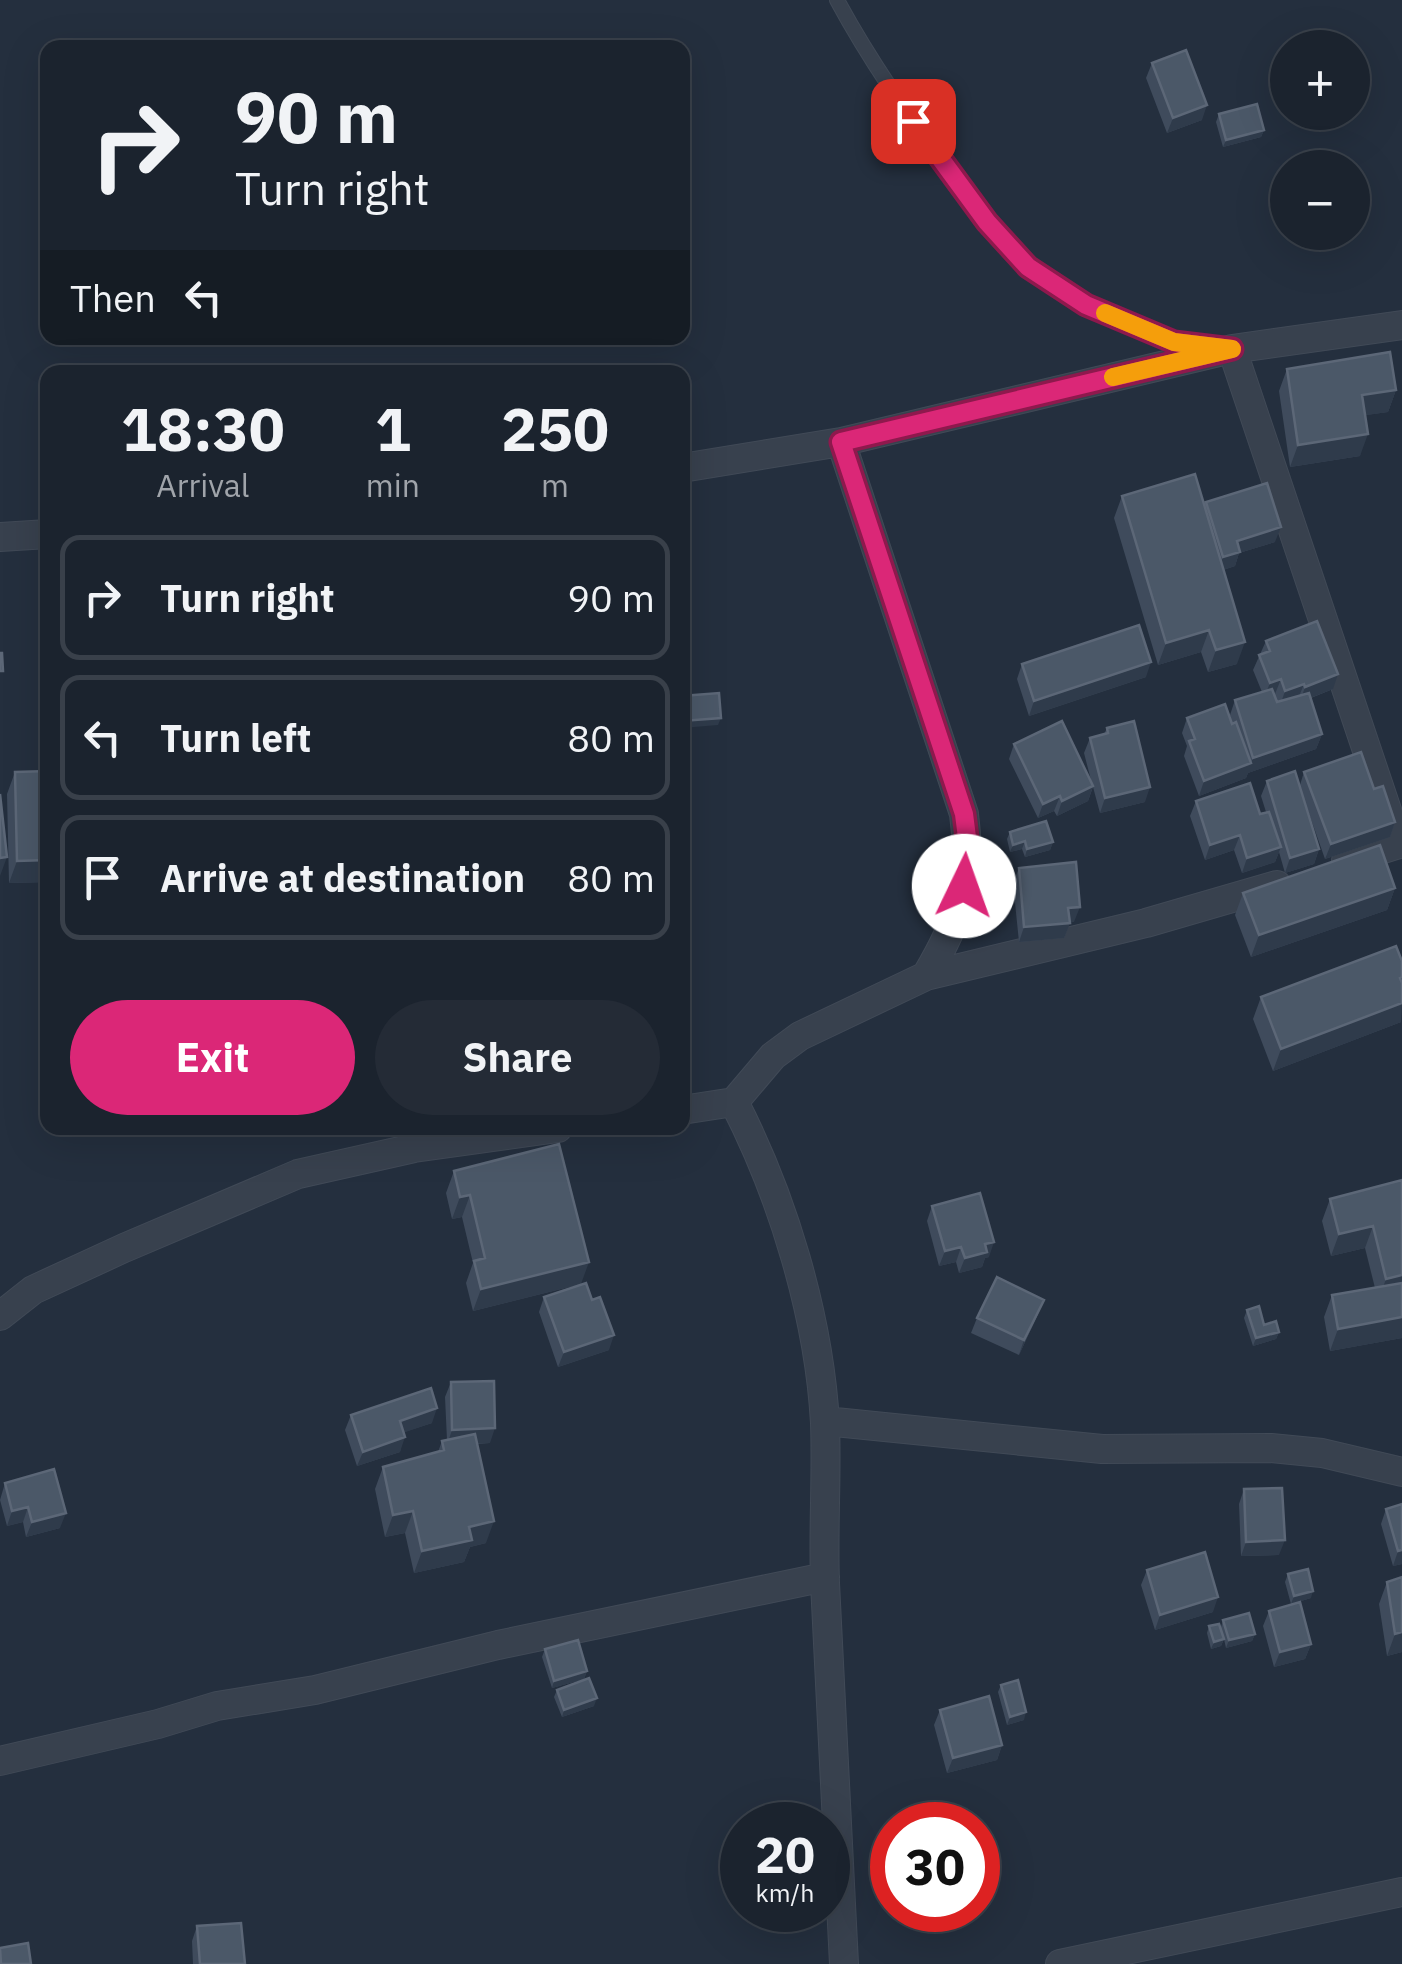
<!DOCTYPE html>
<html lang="en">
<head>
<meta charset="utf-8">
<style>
	:root { --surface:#1b232e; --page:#242b36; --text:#f1f3f6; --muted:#a0a4aa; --line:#39404a; --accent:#db2777 }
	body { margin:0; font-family:"IBM Plex Sans",sans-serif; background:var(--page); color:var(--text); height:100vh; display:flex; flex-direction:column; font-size:38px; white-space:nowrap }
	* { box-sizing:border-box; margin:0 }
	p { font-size:32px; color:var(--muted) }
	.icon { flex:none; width:55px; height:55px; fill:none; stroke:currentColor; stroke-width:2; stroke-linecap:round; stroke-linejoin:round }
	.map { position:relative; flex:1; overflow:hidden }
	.drawer { position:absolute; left:40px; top:365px; width:650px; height:770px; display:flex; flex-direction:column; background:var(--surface); border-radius:20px; box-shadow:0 10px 40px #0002,0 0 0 2px var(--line) }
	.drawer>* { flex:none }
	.top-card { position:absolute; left:40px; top:40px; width:650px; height:305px; border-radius:20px; box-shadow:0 10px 40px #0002,0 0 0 2px var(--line); background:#1b232e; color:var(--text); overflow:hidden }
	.controls { position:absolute; left:1270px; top:30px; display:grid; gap:20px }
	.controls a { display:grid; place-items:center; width:100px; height:100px; border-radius:50%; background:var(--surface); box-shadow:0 10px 40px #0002,0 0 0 2px var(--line); font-size:50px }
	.speed { position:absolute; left:720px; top:1802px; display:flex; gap:20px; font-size:50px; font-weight:700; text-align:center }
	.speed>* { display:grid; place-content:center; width:130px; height:130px; border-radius:50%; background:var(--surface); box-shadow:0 10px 40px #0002,0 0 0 2px var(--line); line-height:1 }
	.speed small { font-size:25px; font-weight:400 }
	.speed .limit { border:15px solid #d22; background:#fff; color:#111 }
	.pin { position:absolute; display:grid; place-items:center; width:85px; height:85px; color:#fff; margin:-42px; border-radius:20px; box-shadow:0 5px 15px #0006 }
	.me { position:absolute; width:110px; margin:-55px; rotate:3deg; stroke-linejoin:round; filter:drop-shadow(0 0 8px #0008) }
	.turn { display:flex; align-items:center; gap:35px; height:210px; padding:0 30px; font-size:45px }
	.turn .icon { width:130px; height:130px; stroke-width:2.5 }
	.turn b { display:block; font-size:70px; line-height:85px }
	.then { display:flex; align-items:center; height:95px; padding:0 30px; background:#0003; gap:20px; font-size:38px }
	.eta { display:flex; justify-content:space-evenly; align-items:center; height:170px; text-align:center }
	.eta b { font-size:60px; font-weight:700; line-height:70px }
	.cta { display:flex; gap:20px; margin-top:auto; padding:20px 30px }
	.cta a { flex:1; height:115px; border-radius:60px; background:var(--accent); color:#fff; font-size:40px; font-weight:700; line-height:115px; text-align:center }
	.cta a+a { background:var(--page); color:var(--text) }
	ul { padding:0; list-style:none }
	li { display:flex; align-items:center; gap:30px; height:125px; margin:0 20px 15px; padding:0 10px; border:5px solid var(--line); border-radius:20px }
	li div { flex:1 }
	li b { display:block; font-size:38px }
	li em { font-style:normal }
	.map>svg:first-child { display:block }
</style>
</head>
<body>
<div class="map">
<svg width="1402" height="1964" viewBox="0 0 1402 1964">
	<rect width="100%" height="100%" fill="#242f3e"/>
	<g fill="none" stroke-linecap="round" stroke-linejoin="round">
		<defs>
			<path id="service" d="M837 0C872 65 915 126 960 185 981 213 1002 245 1029 267 1074 306 1151 338 1209 346"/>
			<path id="minor" d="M1232 349 1391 822
				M841 442 964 814C973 881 960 919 926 976
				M682 468 841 442 1232 349 1402 325
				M0 537 48 534
				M1346 861 1402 843
				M682 1110 734 1102
				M0 1316 33 1290 124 1248 298 1174 414 1148 558 1128
				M825 1421 1102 1449 1271 1448 1322 1453 1402 1472
				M0 1761 158 1724 217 1706 315 1690 498 1645 825 1577
				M844 1964C838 1837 831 1710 825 1583 823 1530 827 1476 825 1423 819 1316 783 1197 734 1102L773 1056 800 1036 926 976 1146 923 1277 885
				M1060 1964 1402 1892"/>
		</defs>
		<!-- service casing -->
		<use href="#service" stroke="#414a57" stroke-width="16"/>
		<!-- minor casing -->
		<use href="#minor" stroke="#414a57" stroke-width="30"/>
		<!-- service -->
		<use href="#service" stroke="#38414e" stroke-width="14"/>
		<!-- minor -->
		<use href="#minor" stroke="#38414e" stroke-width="28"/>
	</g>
	<!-- wall -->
	<path fill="#3f4b5c" d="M1152 63 1202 120 1167 133 1146 78Z
		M1219 114 1264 130 1261 137 1223 147 1216 122Z
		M1287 369 1396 390 1388 412 1365 415 1360 456 1290 467 1279 391Z
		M1122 496 1204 505 1206 502 1275 542 1239 553 1235 566 1223 570 1237 664 1208 672 1201 652 1158 665 1114 518Z
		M1266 641 1333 689 1311 698 1322 734 1316 749 1248 773 1246 778 1199 796 1184 756 1187 746 1182 733 1187 718 1232 724 1230 715 1235 700 1262 692 1253 670Z
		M1022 664 1146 677 1029 716 1017 679Z
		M1107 728 1145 802 1100 813 1093 787 1088 801 1057 816 1054 811 1038 818 1009 759 1014 744 1092 784 1084 753 1090 738 1104 734Z
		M48 771V882L9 883 7 794 15 772Z
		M1304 772 1374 789 1395 822 1390 837 1325 859 1307 808 1319 849 1314 864 1285 873 1279 852 1275 862 1242 873 1234 850 1205 860 1190 816 1196 801 1260 814 1266 812 1261 796 1267 781 1300 785Z
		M1010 832 1053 842 1050 850 1025 857 1022 849 1010 852 1007 839Z
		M1019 868 1074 922H1070L1064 938 1019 942 1013 883Z
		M1395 888 1387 910 1251 957 1235 915 1243 893Z
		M1261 997 1401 1022 1273 1071 1253 1019Z
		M454 1171 581 1284 473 1311 466 1283 473 1263 462 1217 452 1219 446 1193Z
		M1402 1180V1338L1330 1351 1324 1317 1332 1295 1375 1288 1365 1248 1331 1256 1322 1221 1330 1199Z
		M932 1206 989 1257 985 1258 982 1267 959 1273 956 1262 939 1266 927 1221Z
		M544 1297 609 1350 558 1367 539 1312Z
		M1247 1310 1264 1325 1279 1332 1276 1339 1253 1346 1244 1318Z
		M1038 1314 1019 1355 971 1333 977 1318Z
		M451 1382 490 1443 477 1444 486 1543 470 1547 464 1562 414 1573 405 1533 385 1537 375 1489 383 1467 438 1452 442 1441 447 1440 445 1397Z
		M351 1415 432 1423 404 1432 400 1452 357 1466 345 1430Z
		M5 1483 60 1528 26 1537 23 1522 7 1526 0 1500Z
		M1244 1489 1279 1555 1241 1556 1239 1504Z
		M1402 1504V1564L1393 1566 1381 1524 1386 1509Z
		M1147 1570 1213 1612 1155 1630 1141 1585Z
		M1288 1574 1311 1598 1291 1604 1285 1582Z
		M1402 1577V1652L1387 1656 1379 1604 1387 1582Z
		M1269 1611 1311 1644 1305 1659 1274 1667 1263 1626Z
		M1223 1620 1255 1634 1252 1641 1226 1648 1224 1639 1221 1646 1211 1649 1207 1633 1209 1626 1221 1627Z
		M545 1649 587 1671 584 1679 552 1688 542 1657Z
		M1001 1685 1024 1720 1007 1725 998 1692Z
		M557 1690 594 1706 562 1717 554 1697Z
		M940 1710 1002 1745 997 1760 947 1773 934 1725Z
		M197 1926 245 1964H193L192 1941Z"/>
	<!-- shaded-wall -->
	<path fill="#2f3b4b" d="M1207 105 1202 120 1167 133 1173 118Z
		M1264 130 1261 137 1223 147 1226 140Z
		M1396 390 1388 412 1354 417 1362 395Z
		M1368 434 1360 456 1290 467 1298 445Z
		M1281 527 1275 542 1239 553 1235 566 1217 572 1223 557 1237 541Z
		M1209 630 1201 652 1158 665 1166 643Z
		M1245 642 1237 664 1208 672 1216 650Z
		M1151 662 1146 677 1029 716 1034 701Z
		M1338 674 1333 689 1300 702 1305 687Z
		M1281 679 1275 694 1264 698 1270 683Z
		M1304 684 1298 699 1280 706 1285 691Z
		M721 718 718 725 682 728V721Z
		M1322 734 1316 749 1248 773 1246 778 1199 796 1204 781 1251 763 1253 758Z
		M1093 786 1088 801 1057 816 1062 801Z
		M1150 787 1145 802 1100 813 1105 798Z
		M1060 796 1054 811 1038 818 1043 804Z
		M1395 822 1390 837 1325 859 1331 844Z
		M1240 835 1234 850 1205 860 1210 845Z
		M1025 841 1022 849 1010 852 1013 845Z
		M1053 842 1050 850 1025 857 1027 849Z
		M1281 847 1275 862 1242 873 1247 858Z
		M1319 849 1314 864 1285 873 1290 858Z
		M7 857 0 876V858Z
		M48 860V882L9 883 17 861Z
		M1395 888 1387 910 1251 957 1259 935Z
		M1080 907 1074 922 1063 923 1068 908Z
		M1070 923 1064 938 1019 942 1024 927Z
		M1402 1003 1401 1022 1273 1071 1281 1049Z
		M470 1195 462 1217 452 1219 460 1197Z
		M1373 1226 1365 1248 1331 1256 1339 1234Z
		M994 1242 989 1257 985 1258 982 1267 959 1273 965 1258 985 1244Z
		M961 1247 956 1262 939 1266 945 1251Z
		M589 1262 581 1284 473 1311 481 1289Z
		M1402 1275V1295L1378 1301 1386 1279Z
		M1044 1300 1038 1314 1019 1355 1024 1340Z
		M1402 1317V1338L1330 1351 1338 1329Z
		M1279 1332 1276 1339 1253 1346 1256 1338Z
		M614 1335 609 1350 558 1367 564 1352Z
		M437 1408 432 1423 394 1436 400 1421Z
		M495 1428 490 1443 447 1445 452 1430Z
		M405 1437 400 1452 357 1466 363 1452Z
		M28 1507 23 1522 7 1526 12 1511Z
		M413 1511 405 1533 385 1537 393 1515Z
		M66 1513 60 1528 26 1537 32 1522Z
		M494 1521 486 1543 470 1547 464 1562 414 1573 422 1551 469 1527Z
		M1285 1540 1279 1555 1241 1556 1246 1542Z
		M1402 1550V1564L1393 1566 1398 1551Z
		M1313 1591 1311 1598 1291 1604 1294 1596Z
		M1218 1597 1213 1612 1155 1630 1160 1615Z
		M1402 1632V1652L1387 1656 1395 1634Z
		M1255 1634 1252 1641 1226 1648 1229 1640Z
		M1224 1639 1221 1646 1211 1649 1214 1642Z
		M1311 1644 1305 1659 1274 1667 1280 1652Z
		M587 1671 584 1679 552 1688 554 1681Z
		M597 1698 594 1706 562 1717 564 1710Z
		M1026 1712 1024 1720 1007 1725 1010 1717Z
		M1002 1745 997 1760 947 1773 953 1758Z"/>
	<!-- building -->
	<path fill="#4b5868" stroke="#5c6777" stroke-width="2.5" d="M1186 50 1207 105 1173 118 1152 63Z
		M1257 104 1264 130 1226 140 1219 114Z
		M1390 352 1396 390 1362 395 1368 434 1298 445 1287 369Z
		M1195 474 1245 642 1216 650 1209 630 1166 643 1122 496Z
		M1267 483 1281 527 1237 541 1240 552 1223 557 1206 502Z
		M1317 621 1338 674 1305 687 1304 684 1285 691 1281 679 1270 683 1259 655 1270 651 1266 641Z
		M1139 625 1151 662 1034 701 1022 664Z
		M0 653H2L3 671H0Z
		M1272 689 1277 702 1309 693 1322 734 1253 758 1235 700Z
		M719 693 721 718 682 721V696Z
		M1225 704 1232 724 1236 722 1251 763 1204 781 1189 741 1195 739 1187 718Z
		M1062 721 1093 786 1062 801 1060 796 1043 804 1014 744Z
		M1134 721 1150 787 1105 798 1090 738 1108 733 1107 728Z
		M1361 752 1374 789 1383 786 1395 822 1331 844 1304 772Z
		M48 771V860L17 861 15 772Z
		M1295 771 1319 849 1290 858 1267 781Z
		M1250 783 1260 814 1269 812 1281 847 1247 858 1240 835 1210 845 1196 801Z
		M0 794 7 857 0 858Z
		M1046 821 1053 842 1027 849 1025 841 1013 845 1010 832Z
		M1380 845 1395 888 1259 935 1243 893Z
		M1076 862 1080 907 1068 908 1070 923 1024 927 1019 868Z
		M1396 946 1402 961V977L1400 978 1402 983V1003L1281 1049 1261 997Z
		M559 1144 589 1262 481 1289 474 1261 485 1258 470 1195 460 1197 454 1171Z
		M1402 1180V1275L1386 1279 1373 1226 1339 1234 1330 1199Z
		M980 1193 994 1242 985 1244 987 1252 965 1258 961 1247 945 1251 932 1206Z
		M997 1277 1044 1300 1024 1340 977 1318Z
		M586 1283 592 1300 600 1297 614 1335 564 1352 544 1297Z
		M1402 1283V1317L1338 1329 1332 1295Z
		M1259 1306 1264 1325 1276 1321 1279 1332 1256 1338 1247 1310Z
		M494 1381 495 1428 452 1430 451 1382Z
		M431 1388 437 1408 400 1421 405 1437 363 1452 351 1415Z
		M475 1434 494 1521 469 1527 472 1540 422 1551 413 1511 393 1515 383 1467 444 1450 442 1441Z
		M54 1469 66 1513 32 1522 28 1507 12 1511 5 1483Z
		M1282 1488 1285 1540 1246 1542 1244 1489Z
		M1402 1504V1550L1398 1551 1386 1509Z
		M1205 1552 1218 1597 1160 1615 1147 1570Z
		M1308 1569 1313 1591 1294 1596 1288 1574Z
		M1402 1577V1632L1395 1634 1387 1582Z
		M1300 1602 1311 1644 1280 1652 1269 1611Z
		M1249 1613 1255 1634 1229 1640 1223 1620Z
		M1219 1624 1224 1639 1214 1642 1209 1626Z
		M578 1640 587 1671 554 1681 545 1649Z
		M589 1678 597 1698 564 1710 557 1690Z
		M1018 1680 1026 1712 1010 1717 1001 1685Z
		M989 1696 1002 1745 953 1758 940 1710Z
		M241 1923 245 1964H200L197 1926Z
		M28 1943 31 1964H1L0 1948Z"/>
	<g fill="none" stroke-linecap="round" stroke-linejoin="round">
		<defs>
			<path id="route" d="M913 121 987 222 1028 267 1086 305 1174 342 1232 349 841 442 964 814 969 853 964 886"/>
		</defs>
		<!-- route casing -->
		<use href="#route" stroke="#8e194d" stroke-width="25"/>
		<!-- route -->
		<use href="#route" stroke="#db2777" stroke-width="18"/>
		<!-- slow -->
		<path stroke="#f59e0b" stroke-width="18" d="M1105 313 1174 342 1232 349 1113 377"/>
	</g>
</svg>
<div class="controls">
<a>+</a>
<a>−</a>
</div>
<div class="speed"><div>20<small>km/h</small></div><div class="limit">30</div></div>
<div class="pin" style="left:913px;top:121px;background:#d93025"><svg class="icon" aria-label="arrive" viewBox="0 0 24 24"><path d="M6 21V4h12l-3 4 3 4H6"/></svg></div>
<svg class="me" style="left:964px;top:886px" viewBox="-20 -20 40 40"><circle r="19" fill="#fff"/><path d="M0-13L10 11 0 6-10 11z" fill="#db2777"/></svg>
<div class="top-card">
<div class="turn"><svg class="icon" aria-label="right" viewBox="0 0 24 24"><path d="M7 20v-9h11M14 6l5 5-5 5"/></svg><div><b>90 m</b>Turn right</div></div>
<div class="then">Then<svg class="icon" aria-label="left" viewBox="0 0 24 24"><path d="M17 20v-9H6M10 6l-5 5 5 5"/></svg></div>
</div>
<section class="drawer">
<div class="eta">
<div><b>18:30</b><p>Arrival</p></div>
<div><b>1</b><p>min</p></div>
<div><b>250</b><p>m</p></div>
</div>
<ul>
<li><svg class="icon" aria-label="right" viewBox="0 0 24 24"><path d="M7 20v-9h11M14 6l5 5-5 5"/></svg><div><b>Turn right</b></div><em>90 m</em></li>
<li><svg class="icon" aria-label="left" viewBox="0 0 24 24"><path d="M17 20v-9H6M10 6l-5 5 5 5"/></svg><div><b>Turn left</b></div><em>80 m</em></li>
<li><svg class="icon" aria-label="arrive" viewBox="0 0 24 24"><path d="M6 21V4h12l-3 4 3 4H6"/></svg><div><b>Arrive at destination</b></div><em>80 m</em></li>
</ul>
<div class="cta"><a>Exit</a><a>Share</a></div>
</section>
</div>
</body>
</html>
